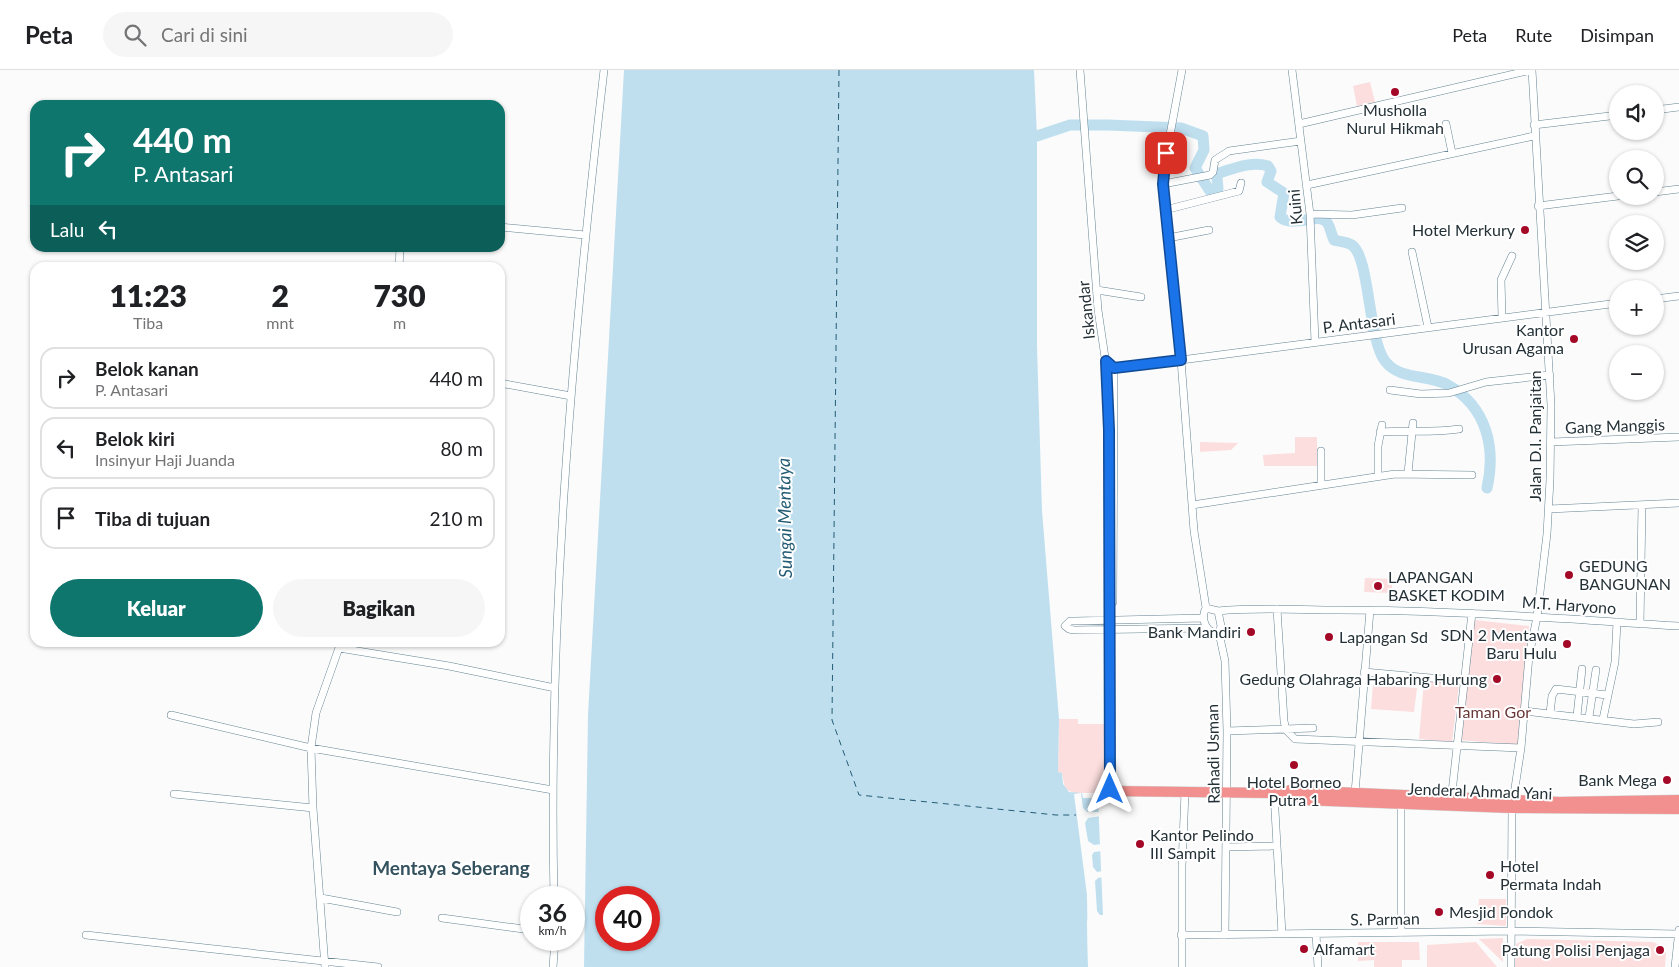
<!DOCTYPE html>
<html lang="id">
<head>
<meta charset="utf-8">
<style>
	:root { --surface:#fff; --page:#f6f6f6; --text:#202124; --muted:#757577; --line:#e0e0e0; --accent:#0f766e }
	body { margin:0; font-family:Lato,sans-serif; background:var(--page); color:var(--text); height:100vh; display:flex; flex-direction:column; font-size:19px; white-space:nowrap }
	* { box-sizing:border-box; margin:0 }
	p { font-size:16px; color:var(--muted) }
	.icon { flex:none; width:28px; height:28px; fill:none; stroke:currentColor; stroke-width:2; stroke-linecap:round; stroke-linejoin:round }
	.map { position:relative; flex:1; overflow:hidden }
	.side { position:absolute; left:30px; top:192px; width:475px; height:385px; display:flex; flex-direction:column; background:var(--surface); border-radius:15px; box-shadow:0 1px 4px #0004 }
	.side>* { flex:none }
	.top-card { position:absolute; left:30px; top:30px; width:475px; height:152px; border-radius:15px; box-shadow:0 1px 4px #0004; background:#0f766e; color:#fff; overflow:hidden }
	.controls { position:absolute; left:1609px; top:15px; display:grid; gap:10px }
	.controls a { display:grid; place-items:center; width:55px; height:55px; border-radius:50%; background:var(--surface); box-shadow:0 1px 4px #0004; font-size:25px }
	.speed { position:absolute; left:520px; top:816px; display:flex; gap:10px; font-size:25px; font-weight:700; text-align:center }
	.speed>* { display:grid; place-content:center; width:65px; height:65px; border-radius:50%; background:var(--surface); box-shadow:0 1px 4px #0004; line-height:1 }
	.speed small { font-size:12px; font-weight:400 }
	.speed .limit { border:8px solid #d22; background:#fff; color:#111 }
	.pin { position:absolute; display:grid; place-items:center; width:42px; height:42px; color:#fff; margin:-21px; border-radius:10px; box-shadow:0 2px 8px #0006 }
	.me { position:absolute; width:55px; margin:-28px; rotate:0deg; stroke-linejoin:round; filter:drop-shadow(0 0 4px #0008) }
	.turn { display:flex; align-items:center; gap:18px; height:105px; padding:0 20px; font-size:22px }
	.turn .icon { width:65px; height:65px; stroke-width:2.5 }
	.turn b { display:block; font-size:35px; line-height:42px }
	.then { display:flex; align-items:center; height:48px; padding:0 20px; background:#0003; gap:10px; font-size:19px }
	.eta { display:flex; justify-content:space-evenly; align-items:center; height:85px; text-align:center }
	.eta b { font-size:30px; font-weight:800; line-height:35px }
	.cta { display:flex; gap:10px; margin-top:auto; padding:10px 20px }
	.cta a { flex:1; height:58px; border-radius:30px; background:var(--accent); color:#fff; font-size:20px; font-weight:800; line-height:58px; text-align:center }
	.cta a+a { background:var(--page); color:var(--text) }
	ul { padding:0; list-style:none }
	li { display:flex; align-items:center; gap:15px; height:62px; margin:0 10px 8px; padding:0 10px; border:2px solid var(--line); border-radius:15px }
	li div { flex:1 }
	li b { display:block; font-size:19px }
	li em { font-style:normal }
	header { display:flex; align-items:center; gap:30px; box-sizing:border-box; height:70px; padding:0 25px; background:var(--surface); border-bottom:1px solid var(--line) }
	header strong { font-size:24px }
	nav { display:flex; gap:28px; margin-inline-start:auto; font-size:18px }
	.search { width:350px; height:45px; background:var(--page); display:flex; align-items:center; gap:12px; box-sizing:border-box; padding:0 18px; border-radius:28px; color:var(--muted); font-size:19px }
	.map>svg:first-child { display:block }
</style>
</head>
<body>
<header>
<strong>Peta</strong>
<div class="search"><svg class="icon" aria-label="search" viewBox="0 0 24 24"><circle cx="10" cy="10" r="6"/><path d="M15 15l6 6"/></svg>Cari di sini</div>
<nav><a>Peta</a><a>Rute</a><a>Disimpan</a></nav>
</header>
<div class="map">
<svg width="1679" height="897" viewBox="0 0 1679 897">
	<rect width="100%" height="100%" fill="#fbfbfb"/>
	<!-- green -->
	<path fill="#fbdedd" d="M1370 12 1375 32 1357 36 1353 16Z
		M1295 367H1317V396H1264L1263 385 1295 383Z
		M1200 372 1238 373 1231 380 1200 382Z
		M1365 508 1392 509V523L1364 522Z
		M1475 550 1529 556 1518 675 1460 670Z
		M1424 611 1459 615 1452 672 1419 669Z
		M1373 615 1417 618 1414 642 1371 639Z
		M1059 649H1078V654H1104V723H1074L1065 719 1062 703 1058 702Z
		M1479 829H1506V856L1477 854Z
		M1503 868V892L1479 869Z
		M1527 869 1653 872 1664 877 1666 883 1665 897H1515L1516 874Z
		M1358 872H1419L1420 890H1402V897H1374V890L1358 891Z
		M1476 872 1497 897H1427V875Z"/>
	<!-- water -->
	<path fill="#bfdfef" fill-rule="evenodd" d="M624 0H1034L1037 66V276L1042 441 1059 649 1058 702 1062 703 1063 714 1069 722 1082 723 1083 728H1098L1103 845 1087 851 1088 897H584L588 645ZM606 828H649V870H606Z"/>
	<!-- pier -->
	<path fill="#fbfbfb" d="M1081 723 1083 738 1087 742H1101V746L1088 748 1085 753 1088 771 1094 775 1102 774V781L1094 782 1092 785 1093 797 1097 802 1103 801V807L1098 808 1095 811 1097 841 1100 845H1106L1090 852V897H1088L1087 825 1074 724Z"/>
	<g fill="none" stroke-linecap="round" stroke-linejoin="round">
		<!-- river -->
		<path stroke="#bfdfef" stroke-width="11" d="M1022 67 1037 66 1070 55H1108L1181 58 1203 66 1204 80 1195 98 1210 121H1216L1218 119 1217 107 1219 103C1235 98 1252 91 1268 96L1271 101 1267 112 1284 123 1280 147C1294 159 1322 140 1328 154 1331 159 1331 164 1334 170 1339 171 1347 172 1352 175 1370 188 1368 269 1385 291 1400 311 1429 304 1448 315 1487 337 1496 378 1487 418"/>
		<!-- ferry -->
		<path stroke="#245c74" stroke-width="1" stroke-dasharray="6 5" stroke-linecap="butt" d="M839 0 832 650 859 725 1056 745H1076"/>
		<defs>
			<path id="minor" d="M1080 0 1098 240 1107 301 1110 721
				M1182 0 1162 108 1181 290 1194 461 1206 538
				M1292 0 1310 144 1315 272
				M1655 40 1679 37
				M1299 54 1531 0
				M1446 54 1452 83
				M1534 55 1618 45
				M1163 114 1210 105 1213 102 1215 90 1229 81 1301 71
				M1307 115 1534 66
				M1655 122 1679 119
				M1538 136 1618 126
				M1165 140 1239 121 1241 113
				M1310 144 1352 145 1402 138
				M500 157 585 165
				M1168 168 1209 160
				M1412 182 1428 257
				M399 198 400 178
				M1097 220 1141 227
				M1655 229 1679 226
				M1502 247 1501 210 1512 186
				M1106 291 1114 297 1181 290 1618 233
				M500 313 571 326
				M1390 320 1421 324 1449 323 1486 312 1550 305
				M1380 362C1407 360 1432 363 1459 359
				M1551 372 1679 367
				M1321 381V415
				M1408 403 1413 353
				M1378 406V376L1382 355
				M1192 435 1395 404 1472 405
				M1549 439 1679 433
				M1113 532 1114 297
				M1206 538 1218 541 1221 556 1219 563C1206 564 1200 548 1206 538Z
				M1277 539 1284 651 1286 660 1295 669 1521 678
				M1218 541C1258 537 1299 540 1339 540 1452 540 1566 549 1679 556
				M1203 548 1075 551H1070L1065 556 1069 559 1074 560 1207 558
				M1640 554 1642 435
				M1219 563 1225 591 1227 661 1225 865
				M339 578 449 596 555 618
				M1364 602 1464 611
				M1524 641 1634 654 1658 652
				M1550 643 1552 626 1556 619 1607 625
				M171 645 311 678 553 720
				M1577 646 1582 599
				M1589 647 1596 600
				M1603 649 1615 592 1617 552
				M1227 661 1313 658
				M1274 723 1282 864
				M1355 723 1370 540
				M174 724 313 738
				M1451 731 1472 543
				M1513 731 1521 678 1529 586 1537 547 1547 464 1550 410 1551 335 1532 0
				M1401 733V863
				M1227 777 1275 776
				M321 828 397 842
				M554 828C548 551 572 274 604 0
				M442 848 531 860
				M1316 864 1318 897
				M86 865 378 897
				M1181 865 1512 861 1679 864
				M325 897 313 738 311 678 316 643 341 572
				M553 897 555 870
				M1182 897V796L1185 722
				M1511 897 1512 738
				M1675 897 1679 860"/>
			<path id="highway" d="M1110 721 1274 723 1303 730 1512 738 1679 739
				M1280 724 1290 720 1559 732 1679 730"/>
		</defs>
		<!-- minor casing -->
		<use href="#minor" stroke="#658392" stroke-width="8"/>
		<!-- highway casing -->
		<use href="#highway" stroke="#d3d6d7" stroke-width="11"/>
		<!-- minor -->
		<use href="#minor" stroke="#fff" stroke-width="7"/>
		<!-- highway -->
		<use href="#highway" stroke="#f1908e" stroke-width="10"/>
	</g>
	<g fill="none" stroke-linecap="round" stroke-linejoin="round">
		<defs>
			<path id="route" d="M1110 719 1109 360 1106 291 1114 298 1181 290 1163 114 1166 83"/>
		</defs>
		<!-- route casing -->
		<use href="#route" stroke="#114b97" stroke-width="12"/>
		<!-- route -->
		<use href="#route" stroke="#1a73e8" stroke-width="9"/>
	</g>
	<!-- markers -->
	<g fill="#a40827" stroke="#fff" stroke-width="2">
		<circle cx="1395" cy="22" r="5"/>
		<circle cx="1525" cy="160" r="5"/>
		<circle cx="1574" cy="269" r="5"/>
		<circle cx="1569" cy="505" r="5"/>
		<circle cx="1378" cy="516" r="5"/>
		<circle cx="1251" cy="562" r="5"/>
		<circle cx="1329" cy="567" r="5"/>
		<circle cx="1567" cy="574" r="5"/>
		<circle cx="1497" cy="609" r="5"/>
		<circle cx="1294" cy="695" r="5"/>
		<circle cx="1667" cy="710" r="5"/>
		<circle cx="1140" cy="774" r="5"/>
		<circle cx="1490" cy="805" r="5"/>
		<circle cx="1439" cy="842" r="5"/>
		<circle cx="1304" cy="879" r="5"/>
		<circle cx="1660" cy="880" r="5"/>
	</g>
	<g text-anchor="middle" stroke-width="4" stroke-linejoin="round" paint-order="stroke">
		<!-- poi labels -->
		<g font-size="16" fill="#243137" stroke="#fff" text-anchor="end">
			<text x="1395" y="46" text-anchor="middle">Musholla<tspan x="1395" dy="18">Nurul Hikmah</tspan></text>
			<text x="1515" y="166">Hotel Merkury</text>
			<text x="1564" y="266">Kantor<tspan x="1564" dy="18">Urusan Agama</tspan></text>
			<text x="1579" y="502" text-anchor="start">GEDUNG<tspan x="1579" dy="18">BANGUNAN</tspan></text>
			<text x="1388" y="513" text-anchor="start">LAPANGAN<tspan x="1388" dy="18">BASKET KODIM</tspan></text>
			<text x="1241" y="568">Bank Mandiri</text>
			<text x="1557" y="571">SDN 2 Mentawa<tspan x="1557" dy="18">Baru Hulu</tspan></text>
			<text x="1339" y="573" text-anchor="start">Lapangan Sd</text>
			<text x="1487" y="615">Gedung Olahraga Habaring Hurung</text>
			<text x="1657" y="716">Bank Mega</text>
			<text x="1294" y="718" text-anchor="middle">Hotel Borneo<tspan x="1294" dy="18">Putra 1</tspan></text>
			<text x="1150" y="771" text-anchor="start">Kantor Pelindo<tspan x="1150" dy="18">III Sampit</tspan></text>
			<text x="1500" y="802" text-anchor="start">Hotel<tspan x="1500" dy="18">Permata Indah</tspan></text>
			<text x="1449" y="848" text-anchor="start">Mesjid Pondok</text>
			<text x="1314" y="885" text-anchor="start">Alfamart</text>
			<text x="1650" y="886">Patung Polisi Penjaga</text>
		</g>
		<!-- street labels -->
		<g font-size="16" fill="#243137" stroke="#fff">
			<text transform="translate(1295 137) rotate(-95)" y="6">Kuini</text>
			<text transform="translate(1086 240) rotate(-96)" y="6">Iskandar</text>
			<text transform="translate(1359 253) rotate(-7)" y="6">P. Antasari</text>
			<text transform="translate(1615 356) rotate(-2)" y="6">Gang Manggis</text>
			<text transform="translate(1535 366) rotate(-90)" y="6">Jalan D.I. Panjaitan</text>
			<text transform="translate(1569 535) rotate(4)" y="6">M.T. Haryono</text>
			<text transform="translate(1213 684) rotate(-91)" y="6">Rahadi Usman</text>
			<text transform="translate(1480 721) rotate(2)" y="6">Jenderal Ahmad Yani</text>
			<text transform="translate(1385 849) rotate(-1)" y="6">S. Parman</text>
		</g>
		<!-- park labels -->
		<g font-size="16" fill="#683737" stroke="#fff">
			<text x="1493" y="648">Taman Gor</text>
		</g>
		<!-- water labels -->
		<g font-size="18" font-style="italic" fill="#245c74" stroke="#fff">
			<text transform="translate(785 448) rotate(-91)" y="6">Sungai Mentaya</text>
		</g>
		<!-- quarter labels -->
		<g font-size="19" font-weight="bold" fill="#35525f" stroke="#fff">
			<text x="451" y="805">Mentaya Seberang</text>
		</g>
	</g>
</svg>
<div class="controls">
<a><svg class="icon" aria-label="sound" viewBox="0 0 24 24"><path d="M4 9h4l5-4v14l-5-4H4zM17 9q2 3 0 6"/></svg></a>
<a><svg class="icon" aria-label="search" viewBox="0 0 24 24"><circle cx="10" cy="10" r="6"/><path d="M15 15l6 6"/></svg></a>
<a><svg class="icon" aria-label="layers" viewBox="0 0 24 24"><path d="M12 4l9 5-9 5-9-5zM3 14l9 5 9-5"/></svg></a>
<a>+</a>
<a>−</a>
</div>
<div class="speed"><div>36<small>km/h</small></div><div class="limit">40</div></div>
<div class="pin" style="left:1166px;top:83px;background:#d93025"><svg class="icon" aria-label="arrive" viewBox="0 0 24 24"><path d="M6 21V4h12l-3 4 3 4H6"/></svg></div>
<svg class="me" style="left:1110px;top:719px" viewBox="-20 -20 40 40"><path d="M0-17L14 15 0 8-14 15z" fill="#1a73e8" stroke="#fff" stroke-width="4"/></svg>
<div class="top-card">
<div class="turn"><svg class="icon" aria-label="right" viewBox="0 0 24 24"><path d="M7 20v-9h11M14 6l5 5-5 5"/></svg><div><b>440 m</b>P. Antasari</div></div>
<div class="then">Lalu<svg class="icon" aria-label="left" viewBox="0 0 24 24"><path d="M17 20v-9H6M10 6l-5 5 5 5"/></svg></div>
</div>
<section class="side">
<div class="eta">
<div><b>11:23</b><p>Tiba</p></div>
<div><b>2</b><p>mnt</p></div>
<div><b>730</b><p>m</p></div>
</div>
<ul>
<li><svg class="icon" aria-label="right" viewBox="0 0 24 24"><path d="M7 20v-9h11M14 6l5 5-5 5"/></svg><div><b>Belok kanan</b><p>P. Antasari</p></div><em>440 m</em></li>
<li><svg class="icon" aria-label="left" viewBox="0 0 24 24"><path d="M17 20v-9H6M10 6l-5 5 5 5"/></svg><div><b>Belok kiri</b><p>Insinyur Haji Juanda</p></div><em>80 m</em></li>
<li><svg class="icon" aria-label="arrive" viewBox="0 0 24 24"><path d="M6 21V4h12l-3 4 3 4H6"/></svg><div><b>Tiba di tujuan</b></div><em>210 m</em></li>
</ul>
<div class="cta"><a>Keluar</a><a>Bagikan</a></div>
</section>
</div>
</body>
</html>
